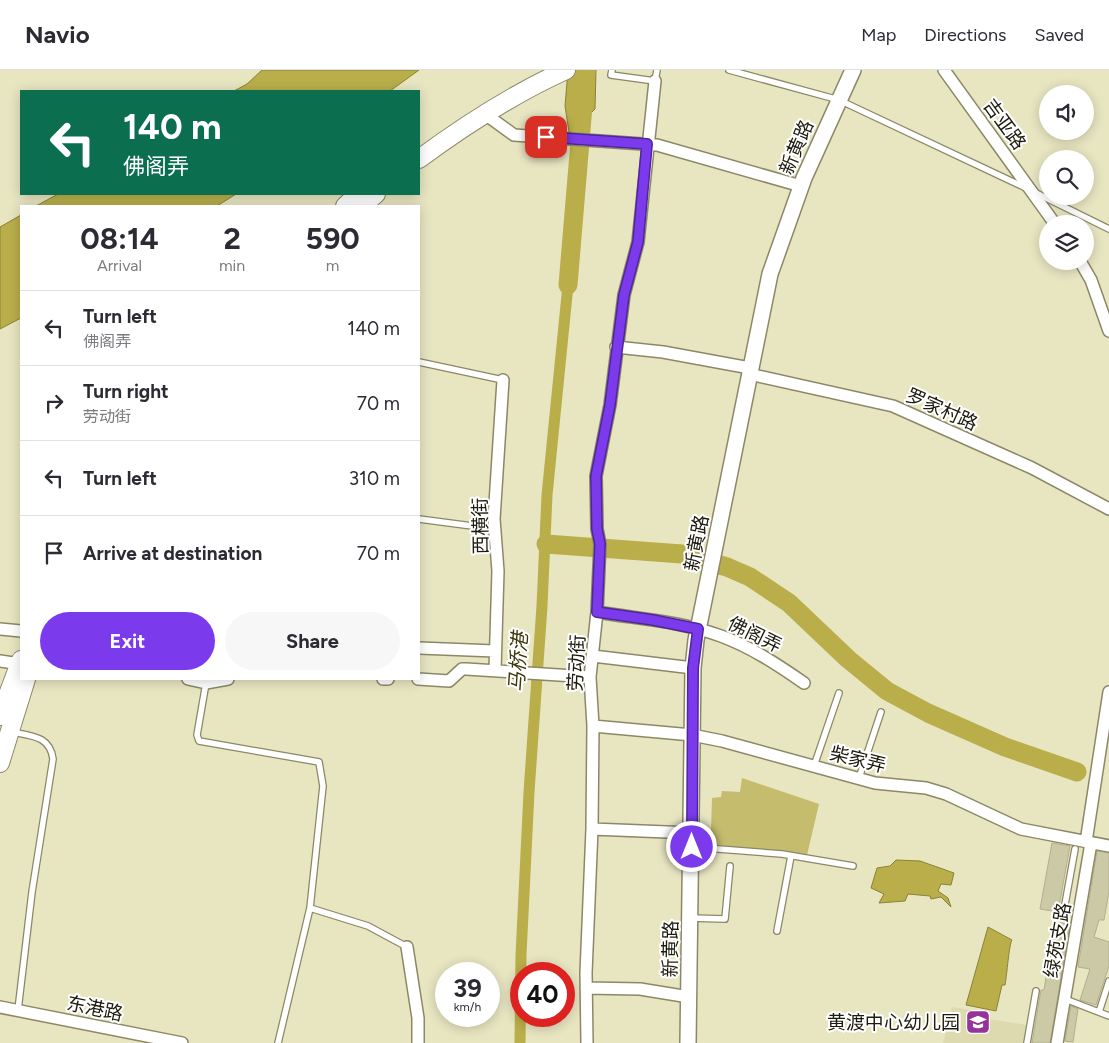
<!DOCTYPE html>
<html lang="en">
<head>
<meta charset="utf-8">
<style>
	:root { --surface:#fff; --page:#f7f7f7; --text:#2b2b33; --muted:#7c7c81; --line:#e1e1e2; --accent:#7c3aed }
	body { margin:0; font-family:Figtree,"Noto Sans SC",sans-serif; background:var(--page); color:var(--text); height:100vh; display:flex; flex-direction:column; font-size:19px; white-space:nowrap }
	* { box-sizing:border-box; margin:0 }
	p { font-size:16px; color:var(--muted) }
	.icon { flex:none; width:28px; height:28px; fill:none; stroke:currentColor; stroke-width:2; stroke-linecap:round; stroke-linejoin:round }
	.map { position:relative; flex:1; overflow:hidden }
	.details { position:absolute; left:20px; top:135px; width:400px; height:475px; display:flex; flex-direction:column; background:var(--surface); border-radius:0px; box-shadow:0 2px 12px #0003 }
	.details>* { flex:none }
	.hud { position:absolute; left:20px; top:20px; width:400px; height:105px; border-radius:0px; box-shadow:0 2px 12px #0003; background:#0b6e4f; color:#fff; overflow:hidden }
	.buttons { position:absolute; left:1039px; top:15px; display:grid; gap:10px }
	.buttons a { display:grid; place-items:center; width:55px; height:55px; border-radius:50%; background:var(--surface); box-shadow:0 2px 12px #0003; font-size:25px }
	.speed { position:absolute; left:435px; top:892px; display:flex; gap:10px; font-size:25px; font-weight:700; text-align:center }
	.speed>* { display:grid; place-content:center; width:65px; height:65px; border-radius:50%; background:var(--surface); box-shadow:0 2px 12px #0003; line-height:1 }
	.speed small { font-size:12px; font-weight:400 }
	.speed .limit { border:8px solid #d22; background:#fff; color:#111 }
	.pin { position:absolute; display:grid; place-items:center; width:42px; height:42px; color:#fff; margin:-21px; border-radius:10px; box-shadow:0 2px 8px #0006 }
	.me { position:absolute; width:55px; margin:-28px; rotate:0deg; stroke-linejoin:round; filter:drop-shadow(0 0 4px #0008) }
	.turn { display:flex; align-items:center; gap:18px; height:105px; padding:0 20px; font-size:22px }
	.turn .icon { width:65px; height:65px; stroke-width:2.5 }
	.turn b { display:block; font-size:35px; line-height:42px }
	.eta { display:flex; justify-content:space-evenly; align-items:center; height:85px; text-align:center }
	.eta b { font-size:30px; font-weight:700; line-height:35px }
	.button { display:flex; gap:10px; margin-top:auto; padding:10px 20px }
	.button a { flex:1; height:58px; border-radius:30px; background:var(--accent); color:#fff; font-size:20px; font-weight:700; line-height:58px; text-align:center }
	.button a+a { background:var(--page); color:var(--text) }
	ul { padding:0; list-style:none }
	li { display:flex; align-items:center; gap:15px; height:75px; padding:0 20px; border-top:1px solid var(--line) }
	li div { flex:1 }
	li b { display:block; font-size:19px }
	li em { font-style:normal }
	header { display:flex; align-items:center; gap:30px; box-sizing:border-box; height:70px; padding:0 25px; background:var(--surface); border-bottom:1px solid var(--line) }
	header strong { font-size:24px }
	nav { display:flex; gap:28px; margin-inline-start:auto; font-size:18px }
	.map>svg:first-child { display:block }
</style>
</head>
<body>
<header>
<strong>Navio</strong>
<nav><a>Map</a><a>Directions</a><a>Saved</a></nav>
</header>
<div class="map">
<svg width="1109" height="973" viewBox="0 0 1109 973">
	<rect width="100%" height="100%" fill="#e8e5c1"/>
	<!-- built -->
	<path fill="#dedaaf" d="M952 937 989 943 988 949 1027 955 1024 973H943Z"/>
	<!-- green -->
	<path fill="#c5bc6d" d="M742 708 819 734 807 785 707 774 706 762 711 760 712 728 721 727 722 721 740 722Z"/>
	<!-- water -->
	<path fill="#b9ae49" stroke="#8a8237" d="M262 0H419L390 21H234L247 14Z
		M568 0H596L595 39 590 44 587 64 569 62 565 36Z
		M58 124H236L217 136H36Z
		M21 145V248L0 259V157Z
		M896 790 920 791 954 803 951 815 941 814 938 821 948 828 951 837 941 827 931 829 930 826 908 824 905 831 879 833 884 824 871 818 877 798 890 796Z
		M988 857 1012 870C1009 874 1007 905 1005 915H1002L996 941 966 935Z"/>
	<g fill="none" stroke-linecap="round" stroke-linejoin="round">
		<!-- canal -->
		<path stroke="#b9ae49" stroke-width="11" d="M520 973 521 885 529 722 542 536 547 425 568 215"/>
		<!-- river -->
		<path stroke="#b9ae49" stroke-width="19" d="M568 215 586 0
			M546 474 682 484 727 497 750 507 789 533 848 589 887 621 928 643 1005 677 1077 702"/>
	</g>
	<!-- building -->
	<path fill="#ccc9a6" stroke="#b3af8d" d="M1052 773 1070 776 1058 842 1040 839Z
		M1097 781 1109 783V821L1104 850H1099L1094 867 1109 872V896L1096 935 1080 930 1090 899 1078 897Z
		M1055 852 1070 854 1050 973H1032L1041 920H1044Z
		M1071 936 1078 939 1073 972 1065 971Z"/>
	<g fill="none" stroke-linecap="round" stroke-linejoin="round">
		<defs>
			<path id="lane" d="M612 0 611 5 655 11 657 0
				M729 0 839 30 1026 118
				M1036 123 1109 159
				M419 292 503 310
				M419 449 495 459
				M206 613 197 665 199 671 319 692 323 716 310 838 278 973
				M12 662C32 666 50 666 53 689L32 822 18 940
				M814 696 839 623
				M859 708 881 642
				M692 777 782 784 853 796
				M310 838 368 856 407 877
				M1064 840 1075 779
				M690 848 725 849 730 796
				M777 861 791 786
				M1065 929 1109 946
				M1099 942 1109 911
				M1027 973 1036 921"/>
			<path id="street" d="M944 0 1055 154
				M485 44 514 65 657 75 801 116
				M1080 191 1091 210 1109 261
				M616 277 663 282 750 298
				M749 304 893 336 1032 398 1109 439
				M597 542C638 549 681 551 721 566 751 577 778 595 804 613
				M0 559 21 561
				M419 578 495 581
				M593 586 693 598
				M0 591 20 594
				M495 600 498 501 494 449 503 310
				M188 609 206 613 228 609
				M383 609H388
				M418 609 449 611 462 599H466L590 607
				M593 656 692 665 722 671 875 713 926 718 946 724 1021 759 1109 776
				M592 759 692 763
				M1086 772 1109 622
				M407 877 418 948V973
				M586 918 640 919 689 927
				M0 937 182 973
				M587 973 586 903 592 759 593 656 590 607 597 542 600 474 597 459 596 406 610 335 624 225 638 172 655 11
				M1057 973 1091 773"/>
			<path id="secondary" d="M688 973 693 598 696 570 770 204 804 108 853 0"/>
			<path id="primary" d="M419 89C465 55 513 24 566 0
				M345 136 358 124
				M362 136 376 124
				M0 646 21 590
				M0 693 26 609"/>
		</defs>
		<!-- lane casing -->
		<use href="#lane" stroke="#8c8867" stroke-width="8"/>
		<!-- street casing -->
		<use href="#street" stroke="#8c8867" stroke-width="14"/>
		<!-- secondary casing -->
		<use href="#secondary" stroke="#8c8867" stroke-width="18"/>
		<!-- primary casing -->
		<use href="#primary" stroke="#8c8867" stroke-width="20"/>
		<!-- lane -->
		<use href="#lane" stroke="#fff" stroke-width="5.5"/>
		<!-- street -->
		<use href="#street" stroke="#fff" stroke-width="11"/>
		<!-- secondary -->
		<use href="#secondary" stroke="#fff" stroke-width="15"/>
		<!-- primary -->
		<use href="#primary" stroke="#fff" stroke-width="18"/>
	</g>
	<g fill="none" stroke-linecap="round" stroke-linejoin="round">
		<defs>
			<path id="route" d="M546 67 647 74 638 172 624 225 610 335 596 406 597 459 600 474 597 542 653 550 698 559 693 598 692 777"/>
		</defs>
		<!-- route casing -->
		<use href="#route" stroke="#51269a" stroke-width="12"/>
		<!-- route -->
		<use href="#route" stroke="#7c3aed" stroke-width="9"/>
	</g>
	<!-- icons -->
	<defs>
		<symbol id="school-square" viewBox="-11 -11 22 22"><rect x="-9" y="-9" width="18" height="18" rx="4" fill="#963399" stroke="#fff"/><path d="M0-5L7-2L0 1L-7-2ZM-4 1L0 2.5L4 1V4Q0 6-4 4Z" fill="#fff"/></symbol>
	</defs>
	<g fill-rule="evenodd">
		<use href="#school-square" x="964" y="938" width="28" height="28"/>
	</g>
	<g text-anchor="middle" stroke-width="4" stroke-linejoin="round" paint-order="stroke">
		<!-- street labels -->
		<g font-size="19" fill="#1d1b0e" stroke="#fff">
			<text transform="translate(1005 54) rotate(54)" y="7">吉亚路</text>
			<text transform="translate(796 77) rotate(-67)" y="7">新黄路</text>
			<text transform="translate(942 339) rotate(24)" y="7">罗家村路</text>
			<text transform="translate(480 456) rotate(-91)" y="7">西横街</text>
			<text transform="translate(696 473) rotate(-79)" y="7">新黄路</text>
			<text transform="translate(755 564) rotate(26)" y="7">佛阁弄</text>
			<text transform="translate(576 593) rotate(-87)" y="7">劳动街</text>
			<text transform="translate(858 689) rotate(14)" y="7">柴家弄</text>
			<text transform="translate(1057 870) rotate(-80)" y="7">绿苑支路</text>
			<text transform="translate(670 879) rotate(-89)" y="7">新黄路</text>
			<text transform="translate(95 938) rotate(12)" y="7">东港路</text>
		</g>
		<!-- poi labels -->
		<g font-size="19" fill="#1d1b0e" stroke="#fff" text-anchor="end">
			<text x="960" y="959">黄渡中心幼儿园</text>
		</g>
		<!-- water labels -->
		<g font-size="20" font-style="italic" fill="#3c370c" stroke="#fff">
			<text transform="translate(518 592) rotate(-86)" y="7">马桥港</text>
		</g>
	</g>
</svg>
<div class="buttons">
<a><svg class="icon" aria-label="sound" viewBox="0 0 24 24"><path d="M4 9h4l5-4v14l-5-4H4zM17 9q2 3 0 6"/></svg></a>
<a><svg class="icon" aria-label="search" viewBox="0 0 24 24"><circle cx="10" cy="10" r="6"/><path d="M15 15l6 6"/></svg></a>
<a><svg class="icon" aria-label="layers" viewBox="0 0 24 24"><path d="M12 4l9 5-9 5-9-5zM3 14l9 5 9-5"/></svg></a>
</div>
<div class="speed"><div>39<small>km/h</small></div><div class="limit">40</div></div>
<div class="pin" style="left:546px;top:67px;background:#d93025"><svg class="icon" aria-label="arrive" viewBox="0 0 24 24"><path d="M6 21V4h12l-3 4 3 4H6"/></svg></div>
<svg class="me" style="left:692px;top:777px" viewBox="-20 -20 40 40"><circle r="17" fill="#7c3aed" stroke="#fff" stroke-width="3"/><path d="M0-11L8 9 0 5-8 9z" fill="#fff"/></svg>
<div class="hud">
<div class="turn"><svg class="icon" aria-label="left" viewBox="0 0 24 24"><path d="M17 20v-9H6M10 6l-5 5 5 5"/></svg><div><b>140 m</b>佛阁弄</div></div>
</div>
<section class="details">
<div class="eta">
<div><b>08:14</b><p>Arrival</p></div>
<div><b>2</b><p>min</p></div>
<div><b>590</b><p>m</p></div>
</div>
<ul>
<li><svg class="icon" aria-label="left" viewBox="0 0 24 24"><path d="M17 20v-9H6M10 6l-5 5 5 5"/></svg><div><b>Turn left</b><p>佛阁弄</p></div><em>140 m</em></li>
<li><svg class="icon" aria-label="right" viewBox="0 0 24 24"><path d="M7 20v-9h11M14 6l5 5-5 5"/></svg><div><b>Turn right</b><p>劳动街</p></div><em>70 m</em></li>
<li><svg class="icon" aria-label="left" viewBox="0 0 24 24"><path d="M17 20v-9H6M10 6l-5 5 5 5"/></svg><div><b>Turn left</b></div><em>310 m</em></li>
<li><svg class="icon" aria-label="arrive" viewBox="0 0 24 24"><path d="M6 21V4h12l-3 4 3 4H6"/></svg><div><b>Arrive at destination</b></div><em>70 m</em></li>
</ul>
<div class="button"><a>Exit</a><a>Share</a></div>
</section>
</div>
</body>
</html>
